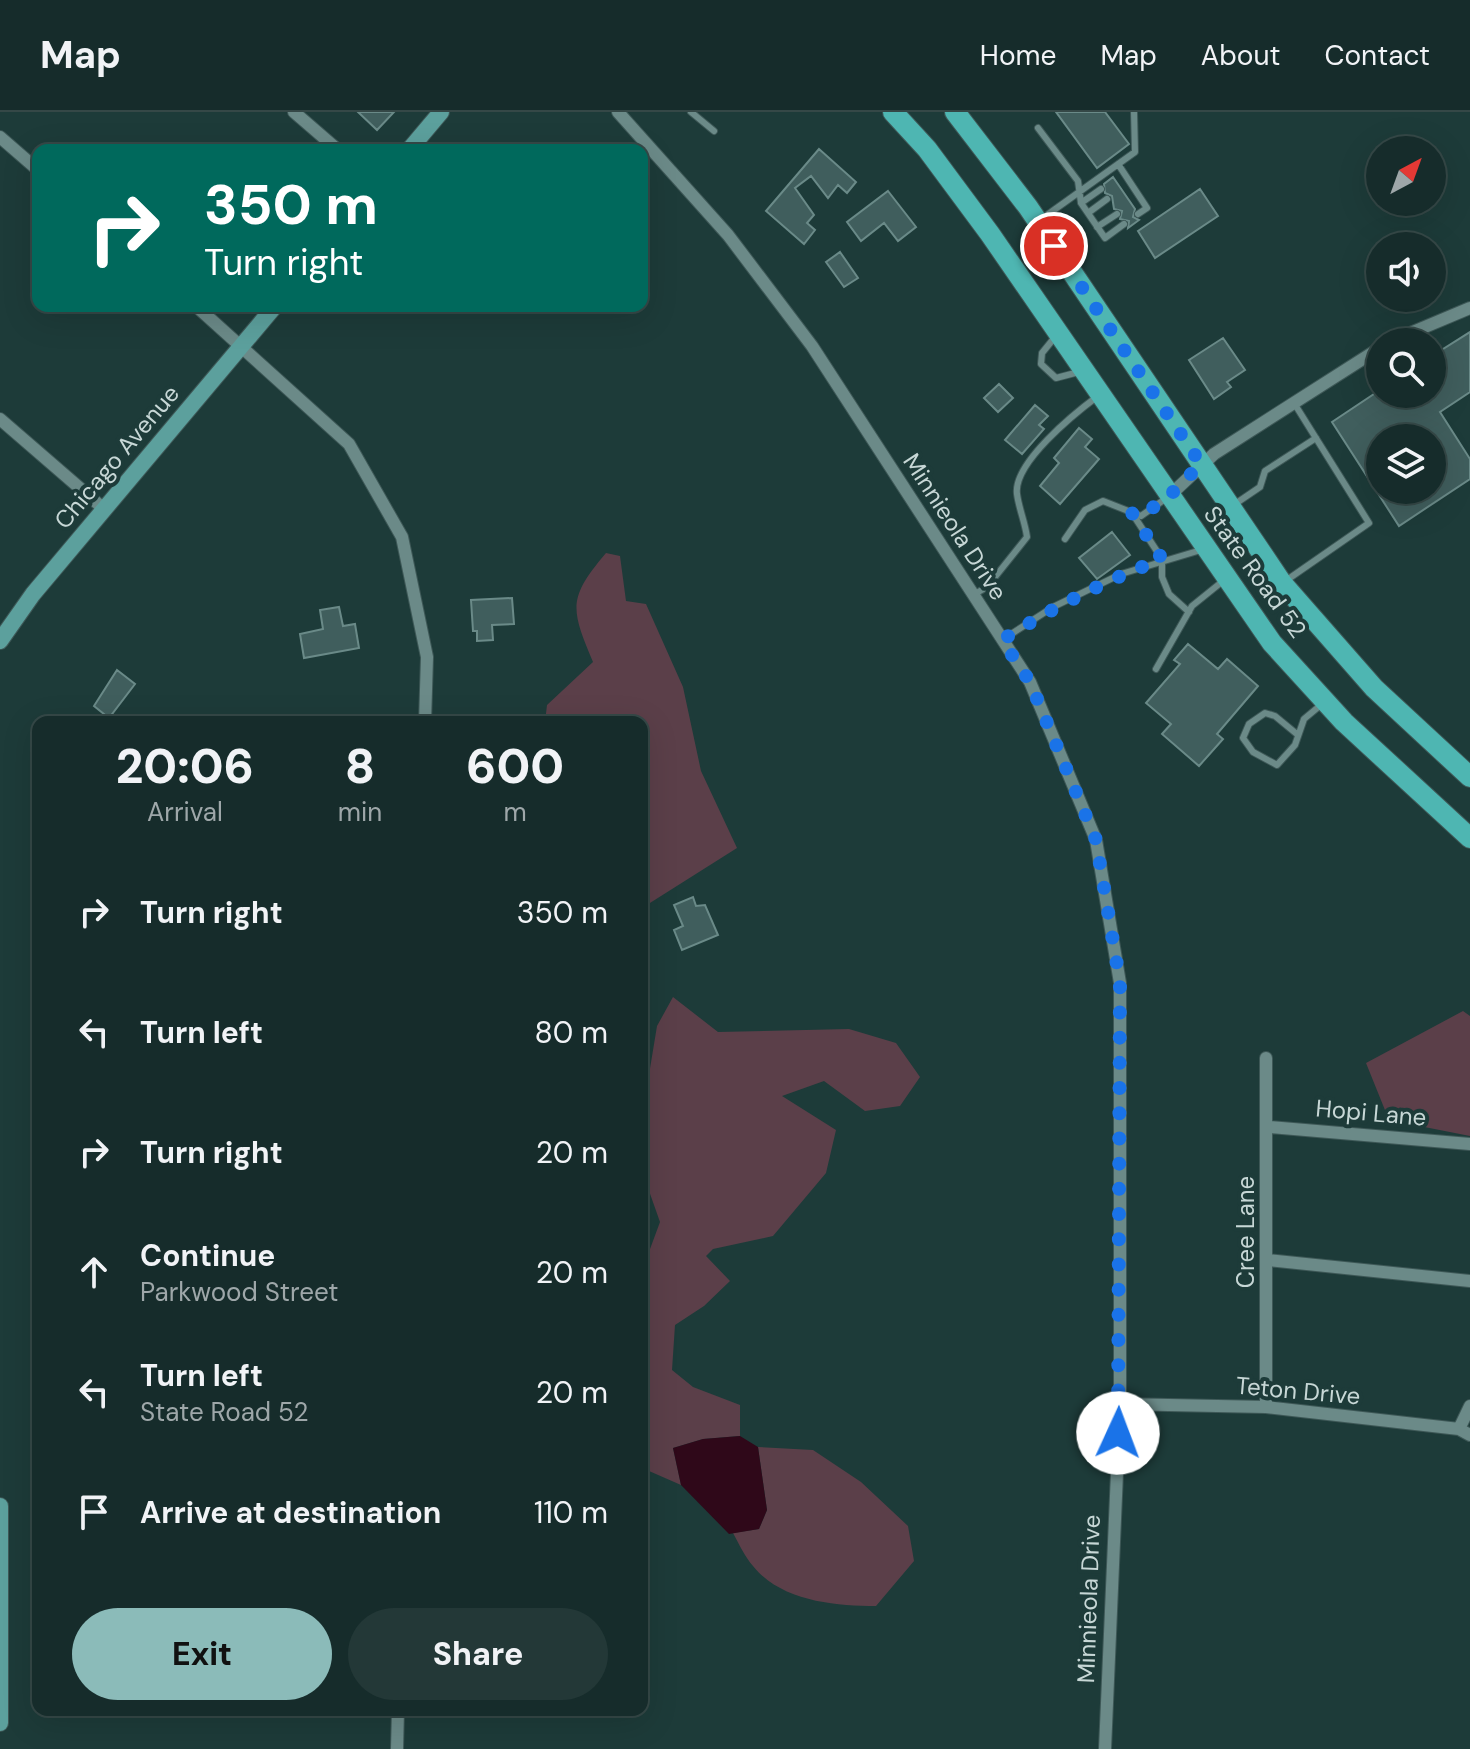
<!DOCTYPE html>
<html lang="en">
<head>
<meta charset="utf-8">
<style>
	:root { --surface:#162c2b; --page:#233837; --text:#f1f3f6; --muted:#9ea7a9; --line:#354847; --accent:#8bbbb9 }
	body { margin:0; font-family:"DM Sans",sans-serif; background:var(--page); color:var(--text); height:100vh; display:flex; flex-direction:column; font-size:30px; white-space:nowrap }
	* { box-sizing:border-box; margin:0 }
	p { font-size:26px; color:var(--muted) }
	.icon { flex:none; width:44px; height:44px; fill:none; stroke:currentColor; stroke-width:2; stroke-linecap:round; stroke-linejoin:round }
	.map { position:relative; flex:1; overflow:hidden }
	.drawer { position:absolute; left:32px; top:604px; width:616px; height:1000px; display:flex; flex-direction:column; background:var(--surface); border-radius:16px; box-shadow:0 8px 32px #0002,0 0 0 2px var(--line) }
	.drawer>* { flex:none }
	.banner { position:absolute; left:32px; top:32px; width:616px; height:168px; border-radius:16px; box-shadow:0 8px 32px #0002,0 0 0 2px var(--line); background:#00695c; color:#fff; overflow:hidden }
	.needle { width:52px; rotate:41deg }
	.controls { position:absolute; left:1366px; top:24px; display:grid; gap:16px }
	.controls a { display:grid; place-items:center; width:80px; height:80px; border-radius:50%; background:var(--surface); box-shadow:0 8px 32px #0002,0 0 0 2px var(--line); font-size:40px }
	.pin { position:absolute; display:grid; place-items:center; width:68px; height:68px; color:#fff; margin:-34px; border:4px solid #fff; border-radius:50%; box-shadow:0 2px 8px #0007 }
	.me { position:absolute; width:88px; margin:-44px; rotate:2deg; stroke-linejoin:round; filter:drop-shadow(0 0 6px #0008) }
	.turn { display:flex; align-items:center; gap:28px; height:168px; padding:0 40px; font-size:36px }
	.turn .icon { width:104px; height:104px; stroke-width:2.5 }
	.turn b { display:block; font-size:56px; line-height:68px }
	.eta { display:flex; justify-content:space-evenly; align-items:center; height:136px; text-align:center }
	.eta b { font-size:48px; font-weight:800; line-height:56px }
	.button { display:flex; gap:16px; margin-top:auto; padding:16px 40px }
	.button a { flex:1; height:92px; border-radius:48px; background:var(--accent); color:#111; font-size:32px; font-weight:800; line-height:92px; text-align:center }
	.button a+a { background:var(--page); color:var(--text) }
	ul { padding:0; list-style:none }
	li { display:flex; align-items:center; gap:24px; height:120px; padding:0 40px }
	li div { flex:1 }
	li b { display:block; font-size:30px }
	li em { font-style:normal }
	header { display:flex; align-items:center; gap:48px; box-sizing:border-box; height:112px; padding:0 40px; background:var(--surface); border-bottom:2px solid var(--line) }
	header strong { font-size:38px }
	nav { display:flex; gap:44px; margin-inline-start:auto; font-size:28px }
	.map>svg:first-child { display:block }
</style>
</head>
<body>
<header>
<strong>Map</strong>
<nav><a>Home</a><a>Map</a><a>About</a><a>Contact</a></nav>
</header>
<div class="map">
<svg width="1470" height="1637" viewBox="0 0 1470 1637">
	<rect width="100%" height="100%" fill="#1d3b39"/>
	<!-- green -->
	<path fill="#5b3f49" d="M606 441 620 444 626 489 646 492 683 575 701 659 737 736 642 796V610H545L547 593 593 550C571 497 567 487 606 441Z
		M673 885 718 920 849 917 896 931 920 965 900 994 865 999 824 969 782 984 836 1018 826 1061 773 1124 713 1137 706 1144 730 1169 704 1194 675 1213 672 1258 693 1275 740 1293V1324L703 1327 673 1336 681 1373 649 1359 642 1348 643 1156 660 1110 642 1059V1005L657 914Z
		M1463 899 1470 904V1024L1389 1008 1366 951Z
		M758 1335 813 1338 861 1370 908 1414 914 1449 876 1494C834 1494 781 1489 753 1454 745 1445 739 1432 733 1421L759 1417 767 1398Z"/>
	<!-- water -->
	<path fill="#2f0819" d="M740 1324 758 1335 767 1398 759 1417 729 1422 681 1373 673 1336 703 1327Z"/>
	<!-- building -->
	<path fill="#405e5d" stroke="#6a8a88" stroke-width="2" fill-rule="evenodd" d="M358 0H394L377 18Z
		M1056 0H1105L1129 32 1097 56Z
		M819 37 856 70 847 81 838 73 828 86 811 64 795 76 814 103 807 111 815 118 804 132 766 99Z
		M1113 65 1135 97 1133 105 1139 108 1128 116 1129 109 1120 107 1122 99 1114 97 1112 84 1105 81 1104 72Z
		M1200 77 1218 104 1155 146 1138 119Z
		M888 79 916 115 898 129 884 111 861 129 847 110Z
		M840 140 858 166 844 175 826 150Z
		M1470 220V280L1440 300 1470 347V367L1399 414 1332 310 1374 282H1432V244ZM1380 326H1432V378H1380Z
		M1223 226 1245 258 1227 270 1231 275 1214 287 1189 248Z
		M999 272 1013 286 998 300 984 286Z
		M1035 293 1048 304 1039 313 1044 317 1022 342 1005 328Z
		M1079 316 1092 327 1085 335 1099 347 1060 392 1040 374 1059 351 1054 346Z
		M1112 420 1130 443 1097 467 1079 446Z
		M512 486 514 512 492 513 493 528 477 529V519H473L471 488Z
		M339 495 343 514 355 512 359 536 304 546 300 522 323 517 320 498Z
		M1188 532 1218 557 1227 547 1258 574 1217 622 1223 627 1199 654 1162 622 1171 612 1146 591 1180 552 1174 548Z
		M117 558 135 572 109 606 94 594Z
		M693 785 696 794 705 793 718 823 682 838 674 818 683 814 674 793Z"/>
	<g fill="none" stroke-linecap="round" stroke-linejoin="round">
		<defs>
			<path id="lane" d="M691 0 714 19
				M1038 16 1078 69 1081 91 1105 126 1124 112
				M1118 52 1147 96 1138 102
				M1081 91 1101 77
				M1088 101 1107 87
				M1040 108 1135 40 1134 0
				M1097 115 1117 102
				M1055 225 1042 241 1041 252 1056 266 1079 260
				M1235 392 1260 375 1265 359 1316 326
				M1132 401 1162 447V465L1169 482 1189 500
				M1065 427 1085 398 1103 389 1141 404 1168 385
				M1284 470 1369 411 1294 291
				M973 483 987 475 1027 425C1025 410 1019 397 1017 382 1013 351 1075 301 1098 284
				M1002 528 1053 495 1121 462 1201 438
				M1156 557 1192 494 1223 469
				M1298 623 1275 604 1265 601 1249 612 1243 626 1253 640 1277 653 1295 633 1304 607 1322 592"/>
			<path id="street" d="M294 0 338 38
				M618 0 728 123 812 234 1030 570 1096 728 1120 871V1292L1105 1637
				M0 25 38 58
				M196 194 349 332 402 425 427 545 425 610
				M1389 230 1470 196
				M0 307 104 397
				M1168 385 1214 342 1380 236
				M1266 946V1295
				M1269 1015 1470 1032
				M1268 1148 1470 1169
				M1120 1292 1266 1295 1459 1317 1470 1323
				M1459 1317 1470 1294
				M397 1637 398 1598"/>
			<path id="secondary" d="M409 38 441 0
				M0 529 33 482 275 194
				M0 1394V1611"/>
			<path id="primary" d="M893 0 927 37 990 122 1272 531 1344 610 1470 726
				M955 0 1028 95 1282 471 1374 576 1470 665"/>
		</defs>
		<!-- lane casing -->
		<use href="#lane" stroke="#3e5857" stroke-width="8"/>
		<!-- street casing -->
		<use href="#street" stroke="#3e5857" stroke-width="14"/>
		<!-- secondary casing -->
		<use href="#secondary" stroke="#3e5857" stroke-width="18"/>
		<!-- primary casing -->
		<use href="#primary" stroke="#3e5857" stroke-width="22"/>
		<!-- lane -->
		<use href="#lane" stroke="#6b8a88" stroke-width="6"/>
		<!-- street -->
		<use href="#street" stroke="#6b8a88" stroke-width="12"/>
		<!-- secondary -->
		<use href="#secondary" stroke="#5ca09d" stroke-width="16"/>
		<!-- primary -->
		<use href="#primary" stroke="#4eb6b2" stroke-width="20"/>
	</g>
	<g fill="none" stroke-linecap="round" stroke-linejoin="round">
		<!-- route -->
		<path stroke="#1a73e8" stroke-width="14" stroke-dasharray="0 25.2" d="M1054 134 1201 352 1168 385 1141 404 1132 401 1162 447C1105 469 1054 495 1002 528L1030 570 1096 728 1120 871 1118 1321"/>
	</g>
	<g text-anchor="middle" stroke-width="8" stroke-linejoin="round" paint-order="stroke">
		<!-- street labels -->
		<g font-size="24" fill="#c7d7d6" stroke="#1d3b39">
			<text transform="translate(117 345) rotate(-50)" y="8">Chicago Avenue</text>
			<text transform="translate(955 415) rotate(57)" y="8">Minnieola Drive</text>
			<text transform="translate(1255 460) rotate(54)" y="8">State Road 52</text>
			<text transform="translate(1371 1001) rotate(5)" y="8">Hopi Lane</text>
			<text transform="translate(1246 1120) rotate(-90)" y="8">Cree Lane</text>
			<text transform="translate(1298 1279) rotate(5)" y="8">Teton Drive</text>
			<text transform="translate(1089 1487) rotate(-88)" y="8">Minnieola Drive</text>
		</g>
	</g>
</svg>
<div class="controls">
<a><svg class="needle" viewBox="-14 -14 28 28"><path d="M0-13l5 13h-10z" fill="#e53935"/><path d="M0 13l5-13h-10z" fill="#9ea7a9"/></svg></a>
<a><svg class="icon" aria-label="sound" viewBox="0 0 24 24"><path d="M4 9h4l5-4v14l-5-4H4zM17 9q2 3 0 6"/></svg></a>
<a><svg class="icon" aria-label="search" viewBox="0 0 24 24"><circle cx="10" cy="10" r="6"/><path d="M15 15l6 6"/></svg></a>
<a><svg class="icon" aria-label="layers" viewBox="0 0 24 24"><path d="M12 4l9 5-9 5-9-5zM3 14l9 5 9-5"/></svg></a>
</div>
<div class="pin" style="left:1054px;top:134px;background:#d93025"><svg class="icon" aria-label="arrive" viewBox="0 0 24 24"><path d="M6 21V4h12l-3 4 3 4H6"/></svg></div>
<svg class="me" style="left:1118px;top:1321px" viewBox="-20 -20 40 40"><circle r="19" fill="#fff"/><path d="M0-13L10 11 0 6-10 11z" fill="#1a73e8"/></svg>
<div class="banner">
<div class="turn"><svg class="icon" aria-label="right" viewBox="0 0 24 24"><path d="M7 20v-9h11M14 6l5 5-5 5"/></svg><div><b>350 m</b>Turn right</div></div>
</div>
<section class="drawer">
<div class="eta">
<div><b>20:06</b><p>Arrival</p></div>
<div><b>8</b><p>min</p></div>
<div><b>600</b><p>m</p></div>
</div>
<ul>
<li><svg class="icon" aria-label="right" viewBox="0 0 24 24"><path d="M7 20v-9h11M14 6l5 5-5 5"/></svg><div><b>Turn right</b></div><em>350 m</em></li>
<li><svg class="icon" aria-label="left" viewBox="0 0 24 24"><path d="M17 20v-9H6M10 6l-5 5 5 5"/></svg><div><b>Turn left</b></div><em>80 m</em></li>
<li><svg class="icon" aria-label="right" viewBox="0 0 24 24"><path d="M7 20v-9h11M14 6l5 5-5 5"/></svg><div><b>Turn right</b></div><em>20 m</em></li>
<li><svg class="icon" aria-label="ahead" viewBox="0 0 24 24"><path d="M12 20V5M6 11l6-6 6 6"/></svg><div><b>Continue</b><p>Parkwood Street</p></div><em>20 m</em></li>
<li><svg class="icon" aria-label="left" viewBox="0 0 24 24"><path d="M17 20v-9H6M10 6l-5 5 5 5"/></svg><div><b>Turn left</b><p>State Road 52</p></div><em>20 m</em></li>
<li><svg class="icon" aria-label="arrive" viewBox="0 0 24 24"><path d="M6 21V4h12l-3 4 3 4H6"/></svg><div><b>Arrive at destination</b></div><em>110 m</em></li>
</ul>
<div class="button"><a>Exit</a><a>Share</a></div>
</section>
</div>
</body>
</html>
